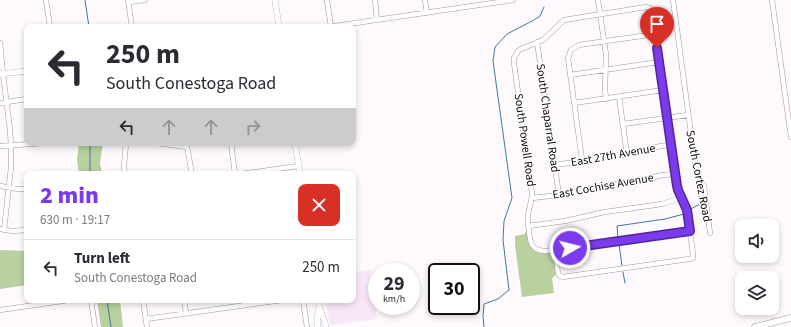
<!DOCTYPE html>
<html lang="en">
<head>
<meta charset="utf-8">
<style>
	:root { --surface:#fff; --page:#f7f7f7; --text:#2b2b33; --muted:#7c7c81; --line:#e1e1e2; --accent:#7c3aed }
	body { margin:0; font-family:"Source Sans 3",sans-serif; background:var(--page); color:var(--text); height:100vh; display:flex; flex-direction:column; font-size:15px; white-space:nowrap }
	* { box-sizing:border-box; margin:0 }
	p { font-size:13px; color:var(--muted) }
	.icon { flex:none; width:22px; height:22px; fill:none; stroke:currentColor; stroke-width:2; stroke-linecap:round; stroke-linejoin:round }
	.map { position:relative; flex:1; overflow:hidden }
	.panel { position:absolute; left:24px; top:171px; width:332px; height:132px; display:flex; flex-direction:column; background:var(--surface); border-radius:8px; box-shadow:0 2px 6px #0003 }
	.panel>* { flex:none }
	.top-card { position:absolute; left:24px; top:24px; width:332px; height:122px; border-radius:8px; box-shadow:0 2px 6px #0003; background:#fff; color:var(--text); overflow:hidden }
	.fabs { position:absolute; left:735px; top:219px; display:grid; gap:8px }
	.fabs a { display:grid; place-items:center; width:44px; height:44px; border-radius:8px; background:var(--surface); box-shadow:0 2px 6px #0003; font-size:20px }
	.speed { position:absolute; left:368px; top:263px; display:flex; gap:8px; font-size:20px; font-weight:700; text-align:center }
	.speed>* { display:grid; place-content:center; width:52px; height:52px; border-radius:50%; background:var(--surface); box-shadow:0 2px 6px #0003; line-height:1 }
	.speed small { font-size:10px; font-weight:400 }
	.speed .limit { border:2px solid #111; border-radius:6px; background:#fff; color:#111 }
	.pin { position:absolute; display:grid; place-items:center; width:34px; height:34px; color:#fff; margin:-41px -17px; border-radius:50% 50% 50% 0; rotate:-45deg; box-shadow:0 0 4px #0007 }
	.pin .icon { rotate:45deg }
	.me { position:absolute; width:44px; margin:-22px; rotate:82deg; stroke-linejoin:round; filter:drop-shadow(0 0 3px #0008) }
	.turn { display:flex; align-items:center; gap:14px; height:84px; padding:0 16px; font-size:18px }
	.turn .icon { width:52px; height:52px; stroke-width:2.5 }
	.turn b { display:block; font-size:28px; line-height:34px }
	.lanes { display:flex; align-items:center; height:38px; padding:0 16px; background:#0003; justify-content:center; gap:20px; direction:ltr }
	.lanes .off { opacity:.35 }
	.round { display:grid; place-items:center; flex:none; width:42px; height:42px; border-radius:8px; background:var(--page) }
	.headline { display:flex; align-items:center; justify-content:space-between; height:68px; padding:0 16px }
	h1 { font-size:24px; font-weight:800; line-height:30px; color:var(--accent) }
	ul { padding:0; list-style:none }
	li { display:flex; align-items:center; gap:12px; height:56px; padding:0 16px; border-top:1px solid var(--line) }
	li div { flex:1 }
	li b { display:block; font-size:15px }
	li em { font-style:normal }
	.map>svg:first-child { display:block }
</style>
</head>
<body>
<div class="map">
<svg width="791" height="327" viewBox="0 0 791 327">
	<rect width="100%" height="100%" fill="#fef9fd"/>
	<!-- built -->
	<path fill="#f9e7f8" d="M370 270 377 319 330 325 326 300H353V272Z"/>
	<!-- green -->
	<path fill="#b9d09f" d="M79 143H103L100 163 102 174H79L77 160Z
		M527 232C528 241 531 252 542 253 545 253 549 253 552 253L554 255 556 275 552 278 554 293 522 297 515 246V236L525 234V233Z
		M0 250 27 251V285L0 289Z
		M97 300H120L123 327H101Z"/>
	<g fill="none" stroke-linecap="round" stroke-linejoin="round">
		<!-- stream -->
		<path stroke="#3e789e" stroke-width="1" d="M85 0 89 27
			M90 174V143
			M691 209 700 204 698 186
			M618 238 617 226 665 219 684 214
			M619 244 622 266
			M623 272 625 283
			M107 300 111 327
			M484 327 483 316 484 304 498 299 509 290 503 240 504 221 512 198 493 61 495 47 507 34 534 20 540 16 544 7"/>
		<defs>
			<path id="minor" d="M46 0 50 27
				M128 0 132 27
				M327 0 331 27
				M375 0 377 20
				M425 0 427 13
				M598 0 606 54 605 89 606 99
				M673 0 696 170 704 186 710 233
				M772 0 791 137
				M129 2 145 0
				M328 27 513 0
				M537 42 559 195
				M0 43 3 74 10 130 11 146V167L4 230
				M570 75 659 62
				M619 97 627 154
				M0 103 27 99
				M574 103 663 90
				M623 124 688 115
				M156 143 187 147 192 174
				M231 143 235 174
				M0 146 46 143
				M582 160 568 58 571 50 579 45 655 34
				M555 165 627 154 661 146 671 145
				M125 174 124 166 126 143
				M241 174 298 166
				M0 186 18 189H27
				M532 198 559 195 595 187 636 181 663 175 675 174
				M528 226 565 221 605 212 662 204 681 198
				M0 229 12 231 27 230
				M555 250 558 273 560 276 563 277 689 259 693 258V254L687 210 677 186 652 12 650 8 646 7 564 20 543 40 521 49 518 51 514 58V63L532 193C532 201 529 208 528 215 527 220 528 225 529 231 530 243 532 251 546 251L690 231
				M91 300 95 327
				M143 300 147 327
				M184 300 186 313
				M303 300 307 327
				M0 310 69 300
				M146 319 282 300"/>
			<path id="major" d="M275 0 279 27
				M0 74 27 71
				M295 143 300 174
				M318 300C319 310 324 317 326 327
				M318 327 317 320 319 308"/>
			<path id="highway" d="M755 327 791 318"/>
		</defs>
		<!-- minor casing -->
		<use href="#minor" stroke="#a397a2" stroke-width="5.5"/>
		<!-- major casing -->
		<use href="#major" stroke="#a397a2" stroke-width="6"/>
		<!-- highway casing -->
		<use href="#highway" stroke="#a397a2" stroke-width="7"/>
		<!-- minor -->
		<use href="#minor" stroke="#fff" stroke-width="4.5"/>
		<!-- major -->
		<use href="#major" stroke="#fff" stroke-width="5.5"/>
		<!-- highway -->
		<use href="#highway" stroke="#fff" stroke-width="6"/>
	</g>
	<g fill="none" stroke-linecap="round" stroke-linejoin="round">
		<defs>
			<path id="route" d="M570 248 690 231 687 210 678 190 677 186 657 48"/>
		</defs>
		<!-- route casing -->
		<use href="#route" stroke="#51269a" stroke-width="10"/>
		<!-- route -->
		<use href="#route" stroke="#7c3aed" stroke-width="7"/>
	</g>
	<g text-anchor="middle" stroke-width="3" stroke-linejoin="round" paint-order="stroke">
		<!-- street labels -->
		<g font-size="12" fill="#0e0a0d" stroke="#fff">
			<text transform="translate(548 118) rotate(82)" y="4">South Chaparral Road</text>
			<text transform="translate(525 140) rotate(82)" y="4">South Powell Road</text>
			<text transform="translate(613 155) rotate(-10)" y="4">East 27th Avenue</text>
			<text transform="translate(699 176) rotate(79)" y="4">South Cortez Road</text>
			<text transform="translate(603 186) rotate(-10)" y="4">East Cochise Avenue</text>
		</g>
	</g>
</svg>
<div class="fabs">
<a><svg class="icon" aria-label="sound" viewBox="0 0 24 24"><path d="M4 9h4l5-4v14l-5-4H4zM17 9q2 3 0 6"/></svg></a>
<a><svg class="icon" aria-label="layers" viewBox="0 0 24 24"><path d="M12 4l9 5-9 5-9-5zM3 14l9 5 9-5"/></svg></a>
</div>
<div class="speed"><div>29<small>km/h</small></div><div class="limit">30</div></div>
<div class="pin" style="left:657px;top:48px;background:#d93025"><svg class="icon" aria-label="arrive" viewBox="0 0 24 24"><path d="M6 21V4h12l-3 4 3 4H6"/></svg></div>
<svg class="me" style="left:570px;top:248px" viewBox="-20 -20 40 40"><circle r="17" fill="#7c3aed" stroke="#fff" stroke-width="3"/><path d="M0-11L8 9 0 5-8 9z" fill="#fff"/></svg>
<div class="top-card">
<div class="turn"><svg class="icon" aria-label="left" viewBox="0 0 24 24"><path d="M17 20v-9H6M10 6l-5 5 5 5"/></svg><div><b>250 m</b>South Conestoga Road</div></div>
<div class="lanes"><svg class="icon" aria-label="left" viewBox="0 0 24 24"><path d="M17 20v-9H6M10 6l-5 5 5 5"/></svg><svg class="icon off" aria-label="ahead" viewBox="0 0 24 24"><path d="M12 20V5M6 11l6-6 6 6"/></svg><svg class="icon off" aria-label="ahead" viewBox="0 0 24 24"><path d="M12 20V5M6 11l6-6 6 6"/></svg><svg class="icon off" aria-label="right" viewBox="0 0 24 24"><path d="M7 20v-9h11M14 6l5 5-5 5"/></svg></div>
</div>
<section class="panel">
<div class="headline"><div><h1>2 min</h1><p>630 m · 19:17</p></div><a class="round" style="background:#d93025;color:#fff"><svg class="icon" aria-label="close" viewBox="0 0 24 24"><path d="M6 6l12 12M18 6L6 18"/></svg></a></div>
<ul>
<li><svg class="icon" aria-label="left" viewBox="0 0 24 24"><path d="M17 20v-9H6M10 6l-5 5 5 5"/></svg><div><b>Turn left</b><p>South Conestoga Road</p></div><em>250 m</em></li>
</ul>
</section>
</div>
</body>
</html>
